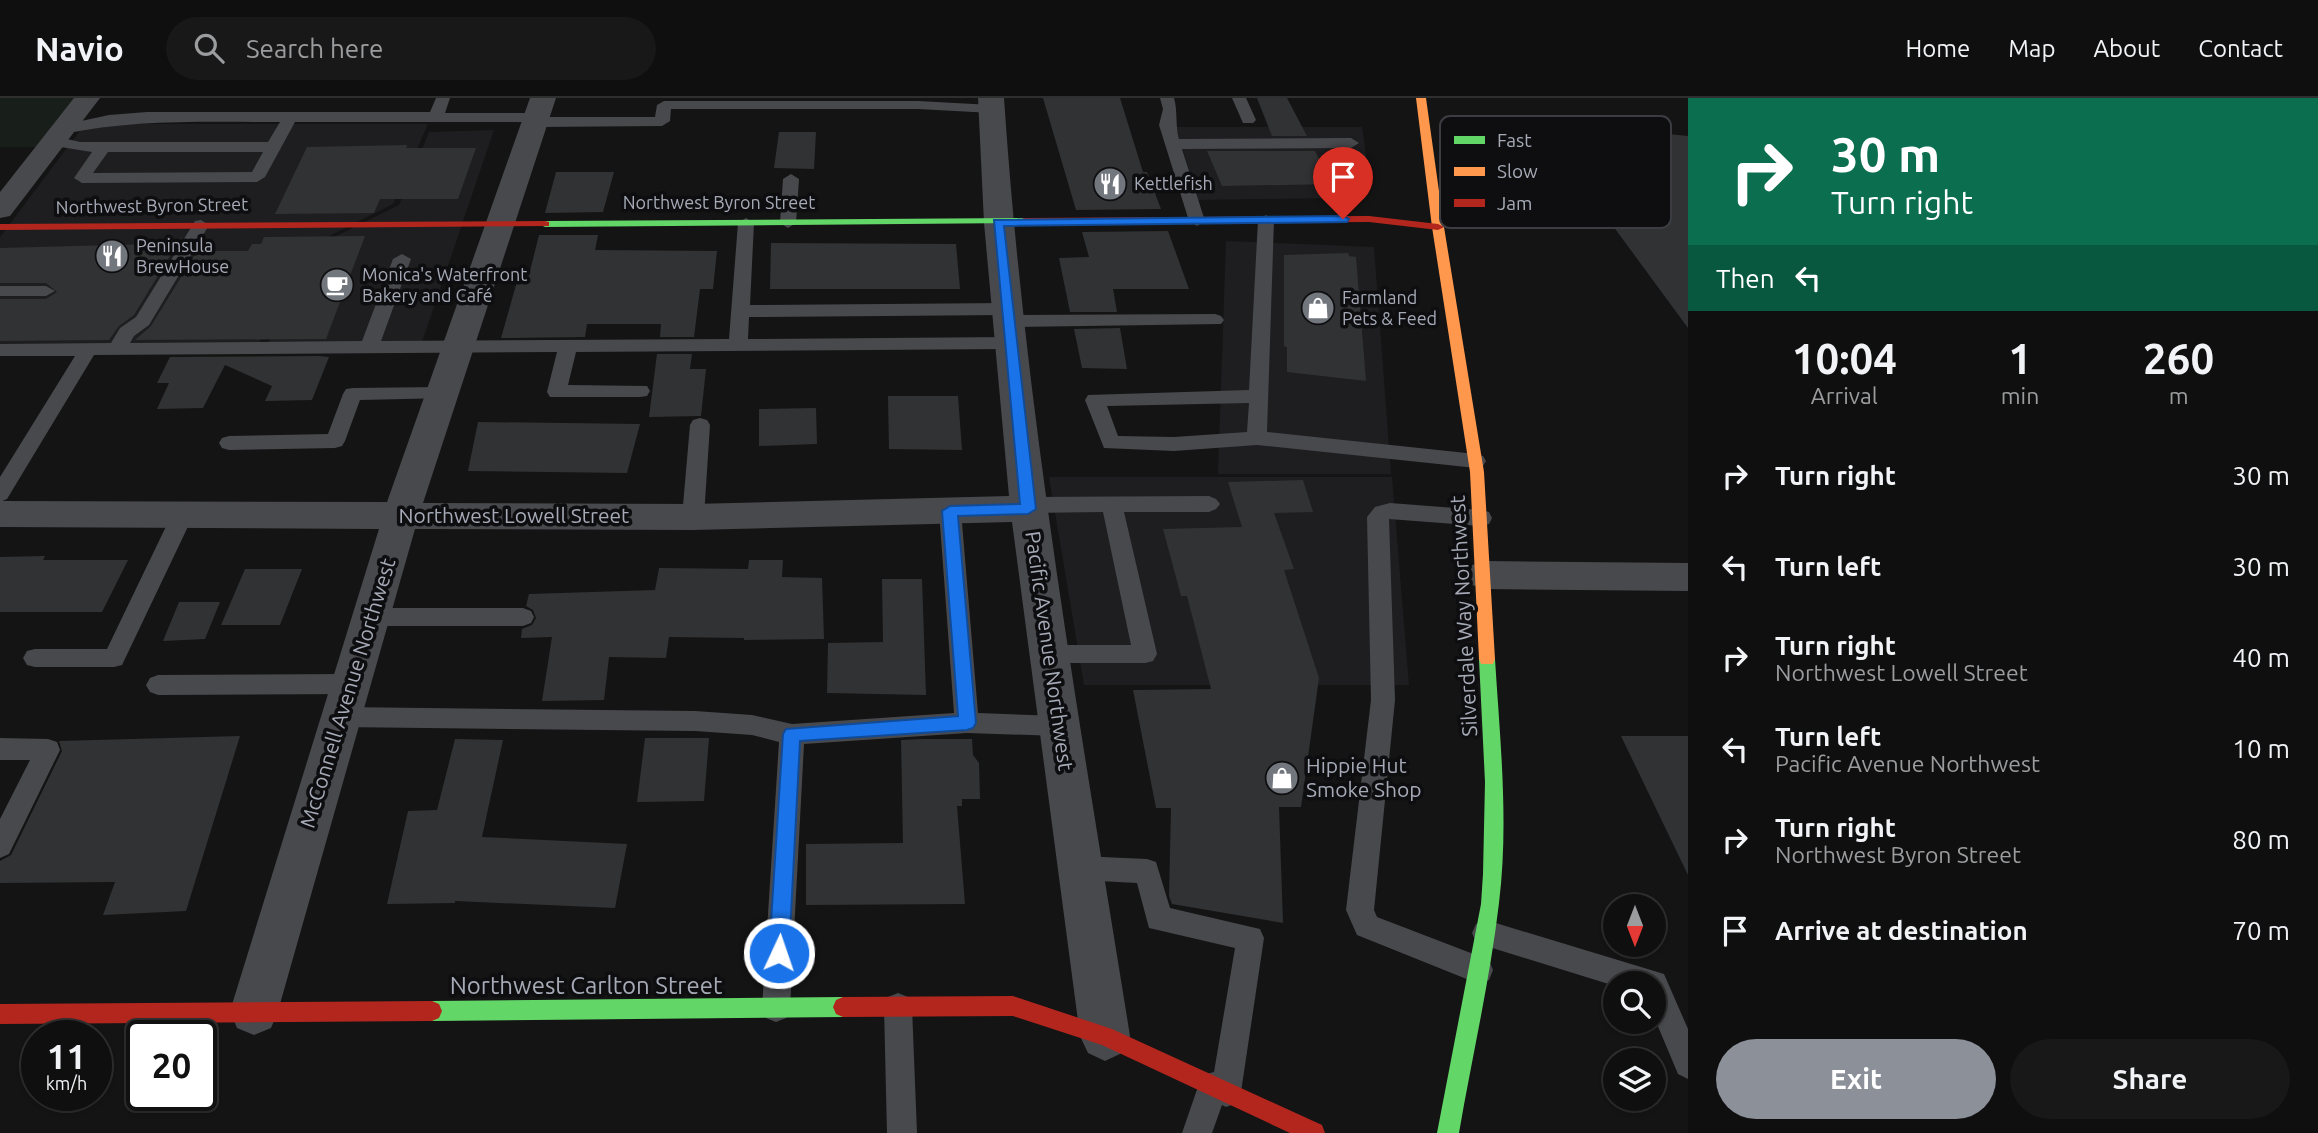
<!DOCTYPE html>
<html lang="en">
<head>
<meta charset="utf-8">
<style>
	:root { --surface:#0f0f0f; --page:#181818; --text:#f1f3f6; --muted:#9b9c9e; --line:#2f2f2f; --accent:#8c9099 }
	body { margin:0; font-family:Ubuntu,sans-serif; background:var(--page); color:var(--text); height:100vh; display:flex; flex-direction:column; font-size:26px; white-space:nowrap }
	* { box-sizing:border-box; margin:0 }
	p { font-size:23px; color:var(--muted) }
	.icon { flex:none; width:38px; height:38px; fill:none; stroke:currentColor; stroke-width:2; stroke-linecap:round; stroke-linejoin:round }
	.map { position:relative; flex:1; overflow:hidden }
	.drawer { display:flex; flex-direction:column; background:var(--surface); width:630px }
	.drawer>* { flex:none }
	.banner { background:#0b6e4f; color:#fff; overflow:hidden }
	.needle { width:46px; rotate:180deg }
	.controls { position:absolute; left:1603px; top:796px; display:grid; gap:14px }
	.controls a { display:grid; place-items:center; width:63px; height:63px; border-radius:50%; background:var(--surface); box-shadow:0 2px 5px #0004,0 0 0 2px var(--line); font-size:35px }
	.speed { position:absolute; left:21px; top:922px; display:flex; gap:14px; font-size:35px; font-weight:700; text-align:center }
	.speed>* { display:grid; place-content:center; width:91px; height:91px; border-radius:50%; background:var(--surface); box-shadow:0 2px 5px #0004,0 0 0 2px var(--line); line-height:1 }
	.speed small { font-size:18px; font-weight:400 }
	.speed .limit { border:4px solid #111; border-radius:10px; background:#fff; color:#111 }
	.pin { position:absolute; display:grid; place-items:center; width:60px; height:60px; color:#fff; margin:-72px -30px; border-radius:50% 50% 50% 0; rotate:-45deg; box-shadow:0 0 7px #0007 }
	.pin .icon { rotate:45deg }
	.me { position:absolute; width:77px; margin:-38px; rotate:3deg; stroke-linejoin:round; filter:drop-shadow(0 0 5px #0008) }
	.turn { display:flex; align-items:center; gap:24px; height:147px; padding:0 28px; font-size:32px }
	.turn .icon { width:91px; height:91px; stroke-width:2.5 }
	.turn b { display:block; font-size:49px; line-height:60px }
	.then { display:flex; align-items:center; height:66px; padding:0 28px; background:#0003; gap:14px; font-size:26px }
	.eta { display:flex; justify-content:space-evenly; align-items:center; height:119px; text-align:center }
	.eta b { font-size:42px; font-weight:700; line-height:49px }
	.action { display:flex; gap:14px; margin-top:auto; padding:14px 28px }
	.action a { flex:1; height:80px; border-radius:42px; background:var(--accent); color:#fff; font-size:28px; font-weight:700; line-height:80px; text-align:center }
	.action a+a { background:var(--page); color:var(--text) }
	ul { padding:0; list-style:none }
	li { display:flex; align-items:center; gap:21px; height:91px; padding:0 28px }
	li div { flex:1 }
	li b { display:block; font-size:26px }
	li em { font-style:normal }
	header { display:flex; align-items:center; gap:42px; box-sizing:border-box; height:98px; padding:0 35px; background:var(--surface); border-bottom:2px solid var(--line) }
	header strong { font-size:33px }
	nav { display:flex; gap:38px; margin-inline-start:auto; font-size:24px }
	.search { width:490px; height:63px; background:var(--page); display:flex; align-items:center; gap:18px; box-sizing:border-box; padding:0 24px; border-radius:38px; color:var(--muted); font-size:26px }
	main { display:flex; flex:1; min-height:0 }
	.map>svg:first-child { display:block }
</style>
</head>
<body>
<header>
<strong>Navio</strong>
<div class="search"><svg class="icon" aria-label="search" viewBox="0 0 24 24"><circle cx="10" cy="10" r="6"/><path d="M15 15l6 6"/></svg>Search here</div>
<nav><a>Home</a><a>Map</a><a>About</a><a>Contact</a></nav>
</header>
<main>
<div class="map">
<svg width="1688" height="1035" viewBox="0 0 1688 1035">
	<rect width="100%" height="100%" fill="#141414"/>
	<!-- built -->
	<path fill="#1e1e21" d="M85 26H428L393 106 305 150 258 247 0 250V139Z
		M1176 29H1362L1368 72 1329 100 1198 102Z
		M494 32 419 253 265 251 318 147 399 107 429 34Z
		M1226 143 1374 149 1391 376H1218Z
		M1049 379H1392L1409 587H1084Z"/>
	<!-- green -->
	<path fill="#181e19" d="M0 0H87L49 49H0Z"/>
	<!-- building -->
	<path fill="#313234" d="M1043 0H1120L1143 74H1147L1161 111 1076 112Z
		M1257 0H1287L1307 38H1272Z
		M1629 32 1688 38V230L1602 113H1661Z
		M779 34H816L814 71 774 70Z
		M407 47 406 50H476L458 101H380L374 115 275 116 307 49Z
		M1207 53H1315L1333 86 1222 88Z
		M556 74H614L603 114 545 115Z
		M1168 133 1189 191H1113L1117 214H1070L1059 160 1089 159 1082 134Z
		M539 137H598L595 152 717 153 713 191H700L694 239H660L661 226H587L585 239 501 240 520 173H530Z
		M365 138 326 241 135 242 151 228 197 153H248L252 146H261L264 139Z
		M771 145 956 146 960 191H770Z
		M152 146 146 154 173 153 134 217 119 228 109 242 0 243V201H46L57 194 46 185H0V150Z
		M1348 155 1349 158 1356 159 1366 283 1287 274V249L1284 248V157Z
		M1120 230 1127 271 1082 270 1074 231Z
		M657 256H692L690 271H706L701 318 649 319Z
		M170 259 319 258 329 259 312 302 265 303 272 288 225 267 203 310 157 311 169 285H157Z
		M888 298H958L962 352 889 351Z
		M816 310 817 346 759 348V311Z
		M478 324 640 326 627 375 468 373Z
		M1303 382 1313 414 1274 415 1294 471 1284 472 1319 580 1301 709H1279L1283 825 1172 806 1169 798 1171 710H1156L1133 592 1211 591 1187 498H1181L1163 431 1242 429 1228 384Z
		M45 458 43 462H128L102 514H0V459Z
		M749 462H783L782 479 822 480 824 541 744 542V540L669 539 666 560 609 559 604 602 542 603 552 539 521 540 522 531 532 527 536 520 533 512 526 508 529 496 655 492 659 470 748 471Z
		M245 471H302L280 527H221Z
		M882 481H922L926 597 827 595 828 545 883 544Z
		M179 504H220L205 541 163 543Z
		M240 638 186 813 103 817 115 784 0 785V763L11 757 62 653 59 643Z
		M1621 638H1688V777Z
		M645 640H709L704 703 637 704Z
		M455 641 503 642 482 739 627 746 615 810 455 803V805L387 806 408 713 437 712Z
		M921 641H972L973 657 979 665 980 701H962V708H957L965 806 806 807V746L903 745 901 642Z"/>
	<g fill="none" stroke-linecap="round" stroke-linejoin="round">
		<!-- lane -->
		<path fill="#48494d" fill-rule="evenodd" d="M436 0H450L445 15H537L544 19H655L657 7 664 3H918L992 7 999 11 992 15 918 11H671L670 23 662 28 536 29 529 24H295L265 79 257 84 82 85 74 80 92 54 54 48 46 43 54 38 80 44H268L280 24C207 24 135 21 63 36L55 31 58 28 109 17 147 14H430ZM108 54H263L252 74 93 75Z
			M1160 0H1174C1178 14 1175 27 1179 41L1351 40 1359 45 1351 50 1182 51 1205 123 1197 128 1189 123 1159 27 1163 11Z
			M1232 0H1246L1256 22 1253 25H1243Z
			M791 76 799 81 796 125 788 130 780 125 783 81Z
			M1266 117 1274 122 1267 334 1476 356 1483 358 1486 363 1483 368 1476 370 1257 347 1174 353 1104 350 1085 302 1088 297 1249 292 1258 122ZM1249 305 1247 334 1174 339 1118 338 1107 308Z
			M746 120 754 125 750 207 1007 205 1016 211 1007 217 749 219 748 241 1010 239 1019 245 1010 251 576 254 568 287 647 288 650 293 647 298 640 299H550L547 294 557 254 94 257 7 401 0 404V379L75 258H0V246L111 245 120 230 136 219 195 123 201 122 209 127 149 227 134 238 130 245 362 243 393 161 402 156 411 161 381 243 729 241 738 125Z
			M0 188H46L55 193 46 198H0Z
			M1215 216 1221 218 1224 222 1221 226 1008 229 999 223 1008 217Z
			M441 289 448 290 451 295 448 300 360 302 345 343 342 348 335 350 229 352 222 350 219 345 222 340 229 338 328 336 343 296 346 291 353 290Z
			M700 320 707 322 710 327 704 419 701 425 693 427 685 425 682 419 690 327 693 322Z
			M1209 398 1216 401 1220 406 1216 411 1209 414H1124L1157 556 1153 563 1145 565H1049L1041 563 1037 556 1041 549 1049 547H1131L1103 414 1028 415 1021 412 1017 407 1021 402 1028 399Z
			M950 405 957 408 961 413 978 615 1060 618 1069 621 1072 628 1069 635 1060 638 967 635 804 646 790 910 786 920 776 924 766 920 762 910 779 644 752 637 695 633 340 629 331 626 328 619 331 612 340 609 695 613 752 617 792 626 954 615 939 413 943 408Z
			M1390 405 1481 412 1489 414 1492 420 1489 426 1481 428 1389 421 1395 602 1374 812 1377 819 1489 862 1493 872 1489 882 1479 886 1357 837 1346 812 1371 602 1367 419 1375 409Z
			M183 408 190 411 194 416 122 567 114 569H35L27 567 23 560 27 553 35 551H107L172 416 176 411Z
			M370 510H523L531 513 534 519 531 525 523 528H370L362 525 359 519 362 513Z
			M350 576 358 579 362 586 358 593 350 596 158 597 150 594 146 587 150 580 158 577Z
			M0 640 48 641 57 644 60 652 9 756 0 760V721L30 662H0Z
			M1080 758 1147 761 1156 764 1170 810 1260 831 1264 840 1241 994 1237 1005 1226 1009 1222 1007 1212 1035H1182L1202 977 1214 974 1235 850 1149 830 1137 785 1080 782 1071 779 1067 770 1071 761Z
			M1486 822 1664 876 1688 931V981L1678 976 1654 919V886H1615V888L1486 848 1476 844 1472 835 1476 826Z
			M898 895 908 899 912 909 917 1035H887L884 909 888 899Z"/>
		<!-- street -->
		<path fill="#48494d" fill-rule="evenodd" d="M74 0H100L10 118 0 120V94Z
			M530 0H556L423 405 693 406 1009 398 984 125 978 0H1004C1025 315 1080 626 1130 938L1122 955 1105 963 1088 955 1080 938 1012 424 693 432 415 431 278 913 271 930 254 937 237 930 230 913 379 431 0 429V403L387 404Z
			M1485 463 1688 465V493L1485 491 1472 487 1466 477 1472 467Z"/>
		<!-- fast -->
		<path fill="#63d668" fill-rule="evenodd" d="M1024 120 1028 121V125L545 129 539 126 545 123Z
			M1487 554 1493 556 1495 561C1500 642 1509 724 1499 805 1490 882 1472 959 1459 1035H1437L1481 806 1483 776 1485 684 1479 561 1481 556Z
			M843 899 850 902 853 909 850 916 843 919 432 923 425 920 422 913 425 906 432 903Z"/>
		<!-- slow -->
		<path fill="#ff974d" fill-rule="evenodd" d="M1416 0H1426L1444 129 1484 374 1495 561 1493 566H1481L1479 561 1470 374 1432 129Z"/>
		<!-- jam -->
		<path fill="#b3261e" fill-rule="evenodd" d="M1369 118 1438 126 1444 129 1438 132 1369 124 1024 126 1018 123 1024 120Z
			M545 123 549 124V128L0 132V126Z
			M1013 898 1112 931 1322 1027 1325 1035H1290L1102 947 1013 918 843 919 836 916 833 909 836 902 843 899Z
			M432 903 439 906 442 913 439 920 432 923 0 926V906Z"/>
	</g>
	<!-- route -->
	<path fill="#1a73e8" stroke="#114b97" stroke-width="2" d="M1343 118 1349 121 1347 124 1004 128 1036 411 1028 416 958 418 976 625 973 630 967 632 800 643 789 855 786 862 779 864 772 862 769 855 783 636 786 631 958 618 942 413 950 408 1020 406 994 122Z"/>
	<!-- icons -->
	<defs>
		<symbol id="restaurant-disc" viewBox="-11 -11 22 22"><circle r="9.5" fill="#72767d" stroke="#0e0e10"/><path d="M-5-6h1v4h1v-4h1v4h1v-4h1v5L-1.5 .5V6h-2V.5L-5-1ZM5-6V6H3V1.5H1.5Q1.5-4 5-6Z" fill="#fff"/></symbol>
		<symbol id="cafe-disc" viewBox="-11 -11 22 22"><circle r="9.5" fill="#72767d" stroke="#0e0e10"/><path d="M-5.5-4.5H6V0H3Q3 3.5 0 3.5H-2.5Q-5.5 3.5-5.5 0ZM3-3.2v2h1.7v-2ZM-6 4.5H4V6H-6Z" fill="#fff"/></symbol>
		<symbol id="shop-disc" viewBox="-11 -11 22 22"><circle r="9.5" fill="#72767d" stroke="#0e0e10"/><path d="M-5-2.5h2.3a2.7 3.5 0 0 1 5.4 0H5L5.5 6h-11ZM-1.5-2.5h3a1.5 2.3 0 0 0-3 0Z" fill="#fff"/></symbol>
	</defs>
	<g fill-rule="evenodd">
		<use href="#restaurant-disc" x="1091" y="67" width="38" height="38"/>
		<use href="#restaurant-disc" x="93" y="139" width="38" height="38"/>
		<use href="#cafe-disc" x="318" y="168" width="38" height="38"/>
		<use href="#shop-disc" x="1299" y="191" width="38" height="38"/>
		<use href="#shop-disc" x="1263" y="661" width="38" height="38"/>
	</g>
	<g text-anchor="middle" stroke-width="7" stroke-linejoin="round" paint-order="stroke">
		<!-- far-poi labels -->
		<g font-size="18" fill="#a5aab6" stroke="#0e0e10" text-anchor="start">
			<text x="1134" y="92">Kettlefish</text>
			<text x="136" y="154">Peninsula<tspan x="136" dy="21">BrewHouse</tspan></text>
			<text x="362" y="183">Monica's Waterfront<tspan x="362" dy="21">Bakery and Café</tspan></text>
			<text x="1342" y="206">Farmland<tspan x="1342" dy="21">Pets &amp; Feed</tspan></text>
		</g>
		<!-- far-street labels -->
		<g font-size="18" fill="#a5aab6" stroke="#0e0e10">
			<text x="719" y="111">Northwest Byron Street</text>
			<text transform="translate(152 108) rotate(-1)" y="6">Northwest Byron Street</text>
		</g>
		<!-- street labels -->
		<g font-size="21" fill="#a5aab6" stroke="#0e0e10">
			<text x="514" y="425">Northwest Lowell Street</text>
			<text transform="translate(1464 518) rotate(-93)" y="7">Silverdale Way Northwest</text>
			<text transform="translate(1049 553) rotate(82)" y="7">Pacific Avenue Northwest</text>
			<text transform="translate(348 595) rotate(-73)" y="7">McConnell Avenue Northwest</text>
		</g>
		<!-- poi labels -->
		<g font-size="21" fill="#a5aab6" stroke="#0e0e10" text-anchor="start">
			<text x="1306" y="675">Hippie Hut<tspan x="1306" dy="24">Smoke Shop</tspan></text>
		</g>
		<!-- near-street labels -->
		<g font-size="24" fill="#a5aab6" stroke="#0e0e10">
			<text x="586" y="896">Northwest Carlton Street</text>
		</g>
	</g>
	<!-- legend -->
	<rect x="1440" y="18" width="231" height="112" rx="10" fill="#0e0e10" stroke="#3b3d42" stroke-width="2"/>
	<rect x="1454" y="38" width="31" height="8" fill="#63d668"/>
	<rect x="1454" y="69" width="31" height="9" fill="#ff974d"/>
	<rect x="1454" y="101" width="31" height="8" fill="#b3261e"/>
	<g font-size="19" fill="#a5aab6">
		<text x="1497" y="49">Fast</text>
		<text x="1497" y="80">Slow</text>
		<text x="1497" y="112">Jam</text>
	</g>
</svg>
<div class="controls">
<a><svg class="needle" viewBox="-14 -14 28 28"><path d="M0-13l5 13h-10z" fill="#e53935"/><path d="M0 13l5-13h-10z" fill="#9b9c9e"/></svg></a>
<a><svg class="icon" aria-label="search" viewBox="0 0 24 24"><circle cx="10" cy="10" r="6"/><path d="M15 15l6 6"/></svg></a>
<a><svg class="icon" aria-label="layers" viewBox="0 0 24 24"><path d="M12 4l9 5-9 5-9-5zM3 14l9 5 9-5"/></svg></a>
</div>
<div class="speed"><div>11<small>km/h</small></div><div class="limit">20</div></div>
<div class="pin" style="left:1343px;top:121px;background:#d93025"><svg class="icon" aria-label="arrive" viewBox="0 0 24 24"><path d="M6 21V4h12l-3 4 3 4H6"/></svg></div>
<svg class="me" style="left:779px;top:855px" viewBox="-20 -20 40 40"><circle r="17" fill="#1a73e8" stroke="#fff" stroke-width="3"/><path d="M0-11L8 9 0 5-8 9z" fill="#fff"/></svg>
</div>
<section class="drawer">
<div class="banner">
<div class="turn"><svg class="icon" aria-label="right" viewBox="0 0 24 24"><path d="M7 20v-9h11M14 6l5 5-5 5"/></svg><div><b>30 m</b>Turn right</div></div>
<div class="then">Then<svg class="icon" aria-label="left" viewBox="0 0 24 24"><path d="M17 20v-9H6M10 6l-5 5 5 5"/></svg></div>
</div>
<div class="eta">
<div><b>10:04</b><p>Arrival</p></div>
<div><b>1</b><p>min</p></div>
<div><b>260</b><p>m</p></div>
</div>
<ul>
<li><svg class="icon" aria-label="right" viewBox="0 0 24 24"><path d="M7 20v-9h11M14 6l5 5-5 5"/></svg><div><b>Turn right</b></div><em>30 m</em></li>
<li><svg class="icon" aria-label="left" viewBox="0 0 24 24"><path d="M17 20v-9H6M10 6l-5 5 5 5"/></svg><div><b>Turn left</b></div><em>30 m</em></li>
<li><svg class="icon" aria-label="right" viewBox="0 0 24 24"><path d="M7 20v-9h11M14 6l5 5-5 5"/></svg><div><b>Turn right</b><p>Northwest Lowell Street</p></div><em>40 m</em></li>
<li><svg class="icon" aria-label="left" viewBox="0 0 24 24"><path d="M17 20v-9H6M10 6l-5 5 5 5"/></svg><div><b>Turn left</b><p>Pacific Avenue Northwest</p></div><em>10 m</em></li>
<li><svg class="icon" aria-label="right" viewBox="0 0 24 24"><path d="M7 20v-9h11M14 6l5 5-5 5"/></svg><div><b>Turn right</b><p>Northwest Byron Street</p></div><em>80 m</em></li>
<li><svg class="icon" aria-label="arrive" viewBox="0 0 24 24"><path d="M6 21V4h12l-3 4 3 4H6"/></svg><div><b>Arrive at destination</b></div><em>70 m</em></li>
</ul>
<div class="action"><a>Exit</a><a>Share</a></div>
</section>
</main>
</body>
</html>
